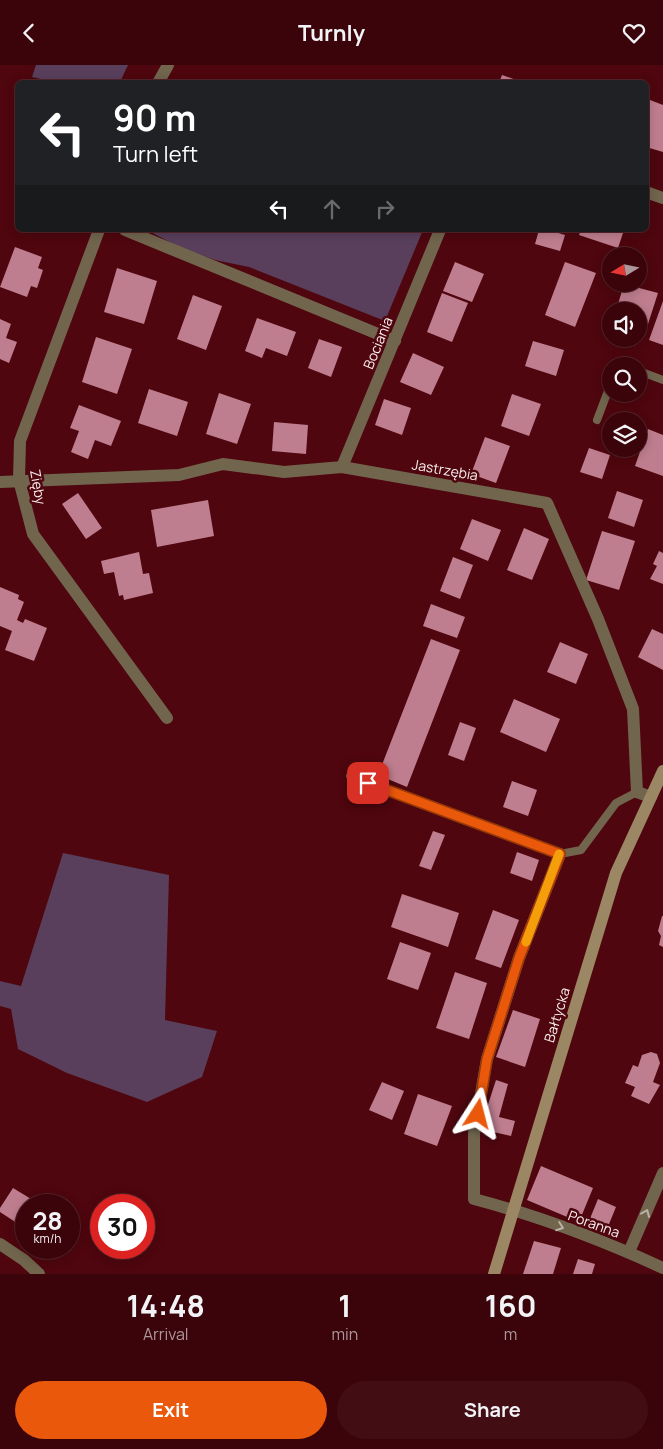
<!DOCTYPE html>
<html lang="en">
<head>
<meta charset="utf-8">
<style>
	:root { --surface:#3b040a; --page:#420e13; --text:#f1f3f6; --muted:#ac989c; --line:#54252b; --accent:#ea580c }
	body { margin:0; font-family:Manrope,sans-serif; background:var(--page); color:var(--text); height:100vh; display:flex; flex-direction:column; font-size:19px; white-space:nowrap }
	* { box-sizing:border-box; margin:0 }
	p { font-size:16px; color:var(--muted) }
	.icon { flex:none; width:28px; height:28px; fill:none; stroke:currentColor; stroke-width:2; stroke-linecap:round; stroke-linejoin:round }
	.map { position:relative; height:1209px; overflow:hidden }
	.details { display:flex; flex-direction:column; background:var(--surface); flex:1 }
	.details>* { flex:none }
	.hud { position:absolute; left:15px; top:15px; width:634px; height:152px; border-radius:8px; box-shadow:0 2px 12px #0003,0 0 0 1px var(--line); background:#202124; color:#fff; overflow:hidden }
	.needle { width:32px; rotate:260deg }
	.tools { position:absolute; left:602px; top:182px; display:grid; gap:10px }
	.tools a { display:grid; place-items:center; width:45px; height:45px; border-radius:50%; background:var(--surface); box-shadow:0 2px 12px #0003,0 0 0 1px var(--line); font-size:25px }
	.speed { position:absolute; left:15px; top:1129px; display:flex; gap:10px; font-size:25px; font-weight:700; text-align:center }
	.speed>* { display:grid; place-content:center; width:65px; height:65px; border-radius:50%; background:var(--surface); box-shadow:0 2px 12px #0003,0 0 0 1px var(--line); line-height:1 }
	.speed small { font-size:12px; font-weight:400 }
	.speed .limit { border:8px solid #d22; background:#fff; color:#111 }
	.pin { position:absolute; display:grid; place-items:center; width:42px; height:42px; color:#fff; margin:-21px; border-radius:10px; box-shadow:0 2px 8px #0006 }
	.me { position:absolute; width:55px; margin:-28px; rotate:9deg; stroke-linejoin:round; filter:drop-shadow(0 0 4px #0008) }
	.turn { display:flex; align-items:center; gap:18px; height:105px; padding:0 15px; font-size:22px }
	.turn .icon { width:65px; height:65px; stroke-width:2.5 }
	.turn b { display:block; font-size:35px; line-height:42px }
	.lanes { display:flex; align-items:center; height:48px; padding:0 15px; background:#0003; justify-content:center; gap:25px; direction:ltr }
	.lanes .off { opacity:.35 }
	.eta { display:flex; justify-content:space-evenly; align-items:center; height:85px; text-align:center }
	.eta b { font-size:30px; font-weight:700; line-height:35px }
	.action { display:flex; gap:10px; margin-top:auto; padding:10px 15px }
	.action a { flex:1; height:58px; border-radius:30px; background:var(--accent); color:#fff; font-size:20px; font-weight:700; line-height:58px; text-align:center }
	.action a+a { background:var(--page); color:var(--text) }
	header { display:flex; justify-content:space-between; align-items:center; height:65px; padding:0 15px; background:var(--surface); font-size:22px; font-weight:700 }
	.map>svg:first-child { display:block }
</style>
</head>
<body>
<header><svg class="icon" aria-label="back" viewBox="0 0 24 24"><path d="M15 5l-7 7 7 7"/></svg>Turnly<svg class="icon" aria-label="heart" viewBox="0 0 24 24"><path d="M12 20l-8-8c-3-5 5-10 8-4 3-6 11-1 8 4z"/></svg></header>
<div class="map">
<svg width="663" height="1209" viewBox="0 0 663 1209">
	<rect width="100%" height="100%" fill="#4f060e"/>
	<!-- green -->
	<path fill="#593f5c" d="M36 0H128L120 17H54L32 12Z
		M147 165H423L385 256 249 202 215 195 179 182Z
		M63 788 169 810 165 955 217 966 202 1012 147 1037 67 1008 18 984 11 944 0 941V916L21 921Z"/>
	<!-- building -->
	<path fill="#bf7e8f" d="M502 10 522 17V18H499Z
		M650 35 663 40V87L646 82V47Z
		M539 165H548L565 170 560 186 535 179Z
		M581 165H624L618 183 579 170Z
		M15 182 42 192 38 203 43 205 37 223 31 221 27 232 0 222Z
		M455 197 484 209 472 237 443 226Z
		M565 197 596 208 575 262 545 250Z
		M117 203 157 216 144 259 104 247Z
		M624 219 658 228 648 259 639 256V246H616Z
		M442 228 468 238 452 277 427 267Z
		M193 230 222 241 206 285 177 274Z
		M663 236V280L649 275Z
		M257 253 296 267 287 291 266 283 262 293 245 286Z
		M0 254 11 259 6 273 17 277 9 298 0 294Z
		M96 272 132 284 117 329 82 317Z
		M319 274 342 282 331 312 308 303Z
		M533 276 564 285 556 311 525 301Z
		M413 288 444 302 431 330 400 317Z
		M149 324 188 337 177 371 138 358Z
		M219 328 251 339 237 379 206 369Z
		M512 329 541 339 529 371 501 361Z
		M384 334 411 343 402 370 375 360Z
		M79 340 121 356 111 381 95 375 88 394 71 387 79 366 70 363Z
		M274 357 308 360 306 389 272 386Z
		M648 364 663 370V411L635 401Z
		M485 372 510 381 496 418 471 409Z
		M589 383 610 390 602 414 580 407Z
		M617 426 643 435 634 462 608 453Z
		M78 428 102 463 86 474 62 439Z
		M208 435 214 471 157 482 151 445Z
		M472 454 501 465 488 496 460 484Z
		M524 463 549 474 532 515 507 505Z
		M602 466 635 476 619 525 586 515Z
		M659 486 663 488V519L650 514 657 501 653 499Z
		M139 487 143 509 149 508 153 528 124 535 123 530 119 531 114 507 104 509 101 496Z
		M453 492 473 500 460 534 440 526Z
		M0 522 19 530 18 534 24 537 17 555 23 558 25 554 47 563 34 596 5 585 12 566 0 561Z
		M431 539 465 552 457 573 423 561Z
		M652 564 663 569V605L638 592Z
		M431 574 460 585 407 722 378 710Z
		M560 577 588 589 576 619 547 607Z
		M514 634 560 654 546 687 500 667Z
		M460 657 476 663 464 696 448 690Z
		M512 716 537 725 528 751 503 742Z
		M433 766 445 770 431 805 419 801Z
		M517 787 539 795 532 816 510 808Z
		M402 829 459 848 448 882 391 862Z
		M493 845 519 855 501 903 475 894Z
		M662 851H663V882L659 880 661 871 658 866Z
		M400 877 431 888 418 925 387 914Z
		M455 907 487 918 469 974 436 963Z
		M513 945 540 954 525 1002 496 992Z
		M651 987 657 989 660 998 653 1017 660 1020 649 1039 631 1031 635 1022 625 1018 633 1000 638 1002 642 990Z
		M496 1015 508 1019 499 1052 515 1056 511 1071 480 1064Z
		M382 1017 404 1026 392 1055 369 1045Z
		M418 1029 452 1041 437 1081 404 1069Z
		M541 1101 593 1123 579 1157 527 1135Z
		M13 1123 41 1140H26V1164L0 1147V1143Z
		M598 1134 616 1142 607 1164 589 1156Z
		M534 1176 561 1183 553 1209H523Z
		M578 1194 595 1199 592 1209H573Z"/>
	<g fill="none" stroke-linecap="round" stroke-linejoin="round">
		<!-- lane -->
		<path stroke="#71654e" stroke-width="8" d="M618 301 619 299 624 301
			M639 306 663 315
			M597 355 611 318
			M350 711 560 789 581 785 616 738 637 727"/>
		<!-- street -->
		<path stroke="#71654e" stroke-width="12" d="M158 18 168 0
			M646 127 663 133
			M99 165 20 376 19 415 33 469 167 653
			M125 165 395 276
			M342 402 440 165
			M0 417 179 410 223 399 284 407 342 402 547 438 598 554 633 644 637 727 651 732
			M560 789 519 893 487 994 474 1068V1134C539 1151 602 1175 663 1203
			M0 1179 24 1195 39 1209
			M629 1187 663 1108"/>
		<!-- secondary -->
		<path stroke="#9b8763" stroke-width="12" d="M494 1209 616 808 663 706"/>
	</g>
	<!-- one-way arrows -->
	<defs><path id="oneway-chevron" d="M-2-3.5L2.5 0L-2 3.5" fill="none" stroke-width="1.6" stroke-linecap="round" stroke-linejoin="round" transform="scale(1.25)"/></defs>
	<g stroke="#bcb1a7">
		<use href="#oneway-chevron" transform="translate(646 1148) rotate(-67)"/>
		<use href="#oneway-chevron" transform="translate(560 1162) rotate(20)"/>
	</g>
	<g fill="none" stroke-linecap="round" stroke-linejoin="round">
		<defs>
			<path id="route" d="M368 718 560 789 519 893 487 994 478 1049"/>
		</defs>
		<!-- route casing -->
		<use href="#route" stroke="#983908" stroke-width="12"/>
		<!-- route -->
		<use href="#route" stroke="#ea580c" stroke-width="9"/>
		<!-- slow -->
		<path stroke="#f59e0b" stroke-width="9" d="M526 877 559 789"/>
	</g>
	<g text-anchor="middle" stroke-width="5" stroke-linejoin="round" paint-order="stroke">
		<!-- street labels -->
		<g font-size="14" fill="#f9efef" stroke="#4f060e">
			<text transform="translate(378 278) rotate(-68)" y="5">Bociania</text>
			<text transform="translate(445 405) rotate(10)" y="5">Jastrzębia</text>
			<text transform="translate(38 422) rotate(80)" y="5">Zięby</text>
			<text transform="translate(557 950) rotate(-73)" y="5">Bałtycka</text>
			<text transform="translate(594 1159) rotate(20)" y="5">Poranna</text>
		</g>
	</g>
</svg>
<div class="tools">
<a><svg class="needle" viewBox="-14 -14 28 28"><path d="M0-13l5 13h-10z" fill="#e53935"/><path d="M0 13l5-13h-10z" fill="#ac989c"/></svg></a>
<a><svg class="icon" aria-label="sound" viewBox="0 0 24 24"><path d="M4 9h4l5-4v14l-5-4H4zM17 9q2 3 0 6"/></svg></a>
<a><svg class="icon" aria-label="search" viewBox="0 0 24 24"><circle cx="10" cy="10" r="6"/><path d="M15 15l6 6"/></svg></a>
<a><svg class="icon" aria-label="layers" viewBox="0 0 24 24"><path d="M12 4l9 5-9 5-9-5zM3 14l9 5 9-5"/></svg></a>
</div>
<div class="speed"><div>28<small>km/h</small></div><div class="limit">30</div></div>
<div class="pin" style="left:368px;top:718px;background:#d93025"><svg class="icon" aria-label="arrive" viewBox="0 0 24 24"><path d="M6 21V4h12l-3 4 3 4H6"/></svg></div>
<svg class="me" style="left:478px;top:1049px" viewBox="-20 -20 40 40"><path d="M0-17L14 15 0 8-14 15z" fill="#ea580c" stroke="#fff" stroke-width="4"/></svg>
<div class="hud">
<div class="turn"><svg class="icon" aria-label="left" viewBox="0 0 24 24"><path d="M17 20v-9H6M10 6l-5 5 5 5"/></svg><div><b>90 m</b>Turn left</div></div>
<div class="lanes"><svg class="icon" aria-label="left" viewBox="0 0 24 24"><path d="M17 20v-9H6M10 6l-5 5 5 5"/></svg><svg class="icon off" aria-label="ahead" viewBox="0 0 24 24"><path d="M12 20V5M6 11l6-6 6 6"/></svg><svg class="icon off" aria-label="right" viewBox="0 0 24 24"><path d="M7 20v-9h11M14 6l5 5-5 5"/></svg></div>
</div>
</div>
<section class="details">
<div class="eta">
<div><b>14:48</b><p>Arrival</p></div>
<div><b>1</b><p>min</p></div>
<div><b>160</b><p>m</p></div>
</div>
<div class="action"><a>Exit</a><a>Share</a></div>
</section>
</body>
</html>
